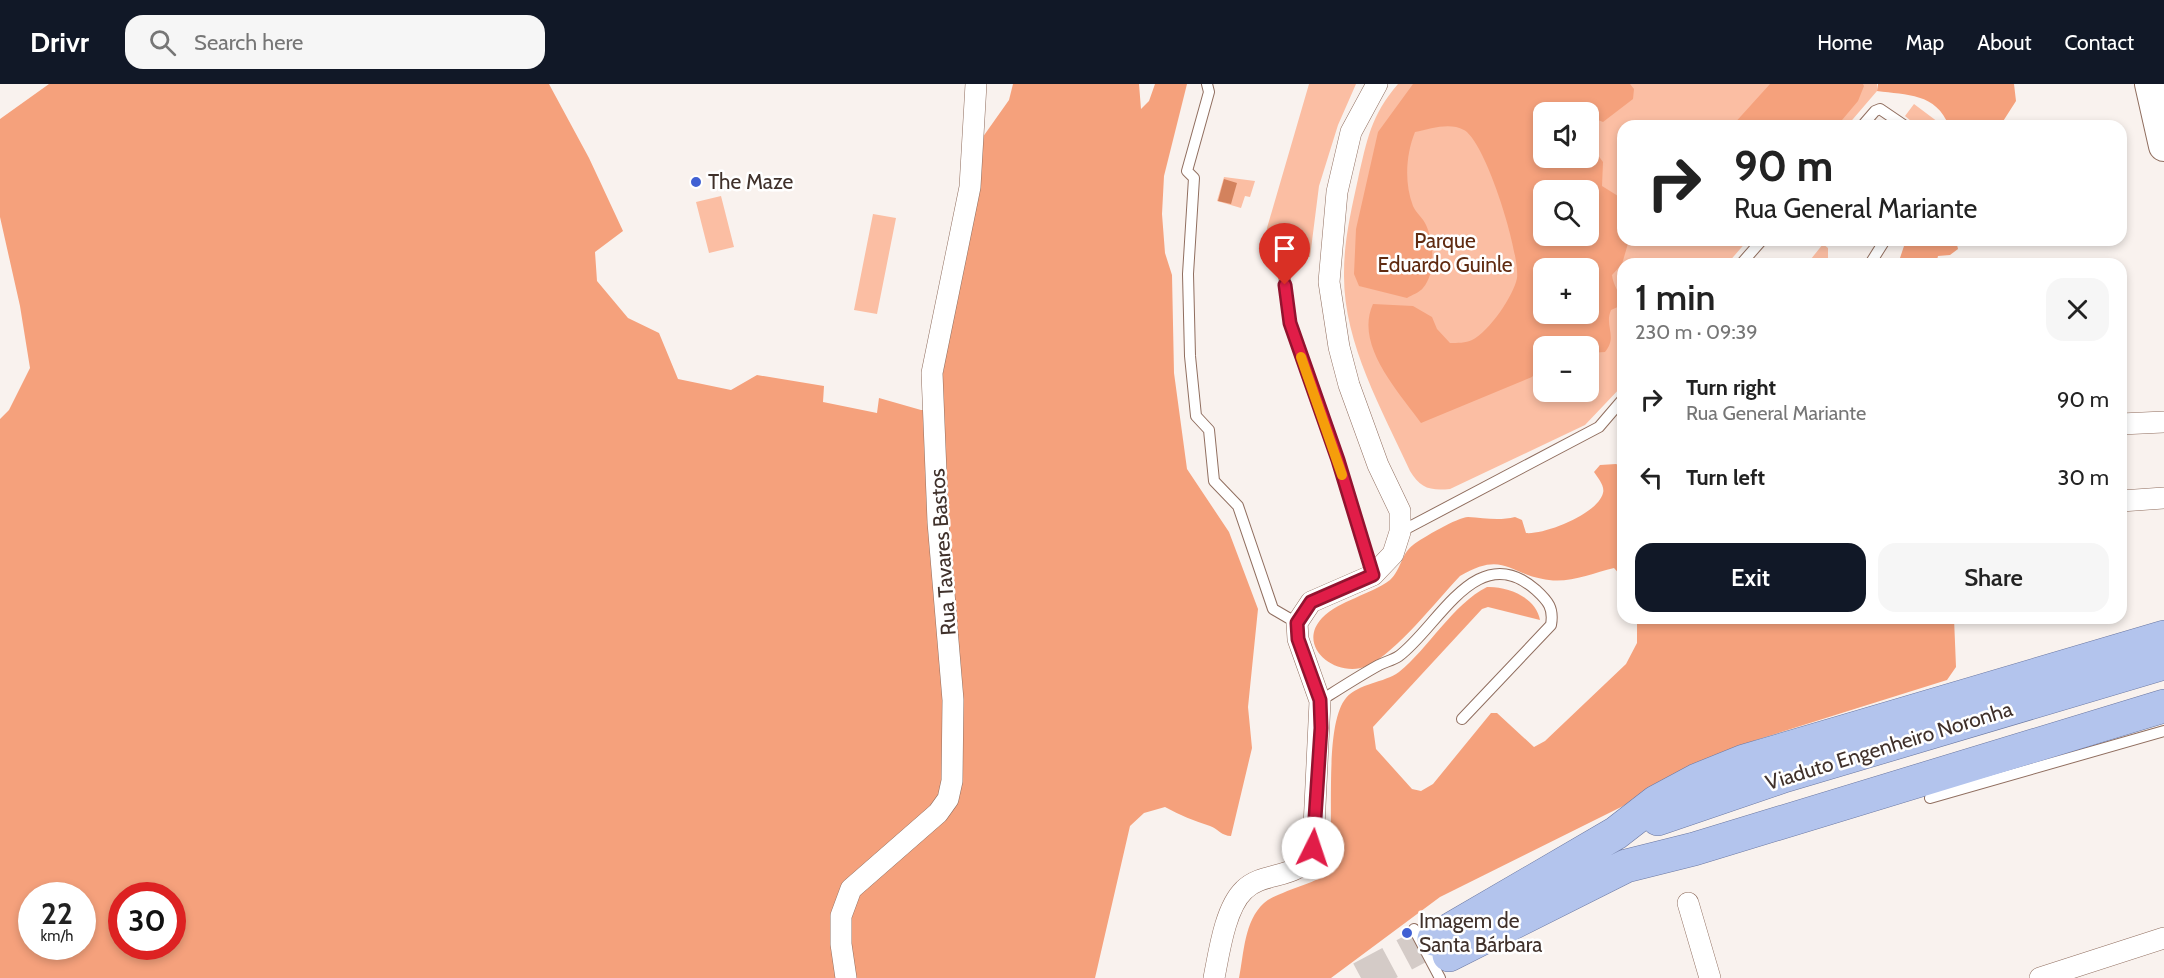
<!DOCTYPE html>
<html lang="en">
<head>
<meta charset="utf-8">
<style>
	:root { --surface:#fff; --page:#f6f6f6; --text:#222; --muted:#767676; --accent:#111827 }
	body { margin:0; font-family:Cabin,sans-serif; background:var(--page); color:var(--text); height:100vh; display:flex; flex-direction:column; font-size:22px; white-space:nowrap }
	* { box-sizing:border-box; margin:0 }
	p { font-size:20px; color:var(--muted) }
	.icon { flex:none; width:33px; height:33px; fill:none; stroke:currentColor; stroke-width:2; stroke-linecap:round; stroke-linejoin:round }
	.map { position:relative; flex:1; overflow:hidden }
	.drawer { position:absolute; left:1617px; top:174px; width:510px; height:366px; display:flex; flex-direction:column; background:var(--surface); border-radius:18px; box-shadow:0 3px 9px #0003 }
	.drawer>* { flex:none }
	.banner { position:absolute; left:1617px; top:36px; width:510px; height:126px; border-radius:18px; box-shadow:0 3px 9px #0003; background:#fff; color:var(--text); overflow:hidden }
	.buttons { position:absolute; left:1533px; top:18px; display:grid; gap:12px }
	.buttons a { display:grid; place-items:center; width:66px; height:66px; border-radius:12px; background:var(--surface); box-shadow:0 3px 9px #0003; font-size:30px }
	.speed { position:absolute; left:18px; top:798px; display:flex; gap:12px; font-size:30px; font-weight:700; text-align:center }
	.speed>* { display:grid; place-content:center; width:78px; height:78px; border-radius:50%; background:var(--surface); box-shadow:0 3px 9px #0003; line-height:1 }
	.speed small { font-size:15px; font-weight:400 }
	.speed .limit { border:9px solid #d22; background:#fff; color:#111 }
	.pin { position:absolute; display:grid; place-items:center; width:51px; height:51px; color:#fff; margin:-62px -26px; border-radius:50% 50% 50% 0; rotate:-45deg; box-shadow:0 0 6px #0007 }
	.pin .icon { rotate:45deg }
	.me { position:absolute; width:66px; margin:-33px; rotate:4deg; stroke-linejoin:round; filter:drop-shadow(0 0 4px #0008) }
	.turn { display:flex; align-items:center; gap:21px; height:126px; padding:0 18px; font-size:27px }
	.turn .icon { width:78px; height:78px; stroke-width:2.5 }
	.turn b { display:block; font-size:42px; line-height:51px }
	.round { display:grid; place-items:center; flex:none; width:63px; height:63px; border-radius:18px; background:var(--page) }
	.head { display:flex; align-items:center; justify-content:space-between; height:102px; padding:0 18px }
	h1 { font-size:36px; font-weight:600; line-height:45px }
	.primary-button { display:flex; gap:12px; margin-top:auto; padding:12px 18px }
	.primary-button a { flex:1; height:69px; border-radius:18px; background:var(--accent); color:#fff; font-size:24px; font-weight:600; line-height:69px; text-align:center }
	.primary-button a+a { background:var(--page); color:var(--text) }
	ul { padding:0; list-style:none }
	li { display:flex; align-items:center; gap:18px; height:78px; padding:0 18px }
	li div { flex:1 }
	li b { display:block; font-size:22px }
	li em { font-style:normal }
	header { display:flex; align-items:center; gap:36px; box-sizing:border-box; height:84px; padding:0 30px; background:var(--accent); color:#fff }
	header strong { font-size:28px }
	nav { display:flex; gap:33px; margin-inline-start:auto; font-size:21px }
	.search { width:420px; height:54px; background:var(--page); display:flex; align-items:center; gap:15px; box-sizing:border-box; padding:0 21px; border-radius:18px; color:var(--muted); font-size:22px }
	.map>svg:first-child { display:block }
</style>
</head>
<body>
<header>
<strong>Drivr</strong>
<div class="search"><svg class="icon" aria-label="search" viewBox="0 0 24 24"><circle cx="10" cy="10" r="6"/><path d="M15 15l6 6"/></svg>Search here</div>
<nav><a>Home</a><a>Map</a><a>About</a><a>Contact</a></nav>
</header>
<div class="map">
<svg width="2164" height="894" viewBox="0 0 2164 894">
	<rect width="100%" height="100%" fill="#f9f2ee"/>
	<!-- green -->
	<path fill="#fbbea3" fill-rule="evenodd" d="M1309 0H1356L1338 41 1319 102 1310 173 1265 175 1267 144Z
		M1398 0H1877V7L1847 42H1623V156H1748L1727 180H1623V301L1585 341 1450 405C1430 407 1420 404 1410 387 1382 325 1343 259 1344 189 1344 157 1351 127 1358 95 1367 56 1371 31 1398 0ZM1544 28H1588V74H1544ZM1544 106H1588V152H1544ZM1544 184H1588V230H1544ZM1544 262H1588V308H1544Z
		M1914 20 1938 38 1935 42H1917L1905 32Z
		M1224 93 1255 97 1250 113 1245 112 1241 124 1217 117Z
		M721 112 734 163 709 169 696 118Z
		M873 130 896 134 877 230 854 226Z
		M1823 160 1828 164V180H1807Z"/>
	<!-- forest -->
	<path fill="#f5a17c" fill-rule="evenodd" d="M49 0H549L589 74 623 147 595 168 597 197 628 234 659 249 678 295 731 306 757 291 824 302 823 318 877 329 879 314 921 326H937L980 57 1009 16 1013 0H1139L1141 25 1149 17 1155 0H1187L1164 92 1162 130 1165 169 1172 191 1174 289 1187 385 1229 448 1258 525 1248 623 1252 664 1231 752C1222 752 1218 745 1210 742 1194 737 1180 731 1165 723L1144 729 1130 742 1095 894H0V335L9 326 30 284 20 222 0 133V35ZM32 812H82V862H32ZM122 812H172V862H122Z
		M1413 0H1630L1634 5 1633 15 1603 38 1593 34 1589 42 1588 28H1544V74H1588L1589 59 1603 78 1602 102 1618 112 1623 135V156H1629L1622 180 1612 191C1613 203 1623 211 1620 222L1611 226C1604 242 1618 253 1605 268L1589 269 1588 262 1563 259 1558 262H1544L1543 278 1532 293 1421 339C1399 308 1354 261 1373 220L1413 222 1432 233 1437 245 1450 259C1457 259 1466 259 1472 256 1489 248 1514 211 1517 194 1520 169 1486 58 1464 46 1449 38 1431 45 1415 48 1406 70 1404 99 1413 122 1416 129 1423 134 1426 141 1434 158 1436 189 1423 204 1420 208 1412 211 1407 214L1359 202 1354 190 1356 145 1378 48ZM1588 106V152H1544V106ZM1588 184V230H1544V184Z
		M1770 0H1863L1864 2 1858 17 1837 42H1732Z
		M1878 0H2014L2016 17 2000 42H1949C1936 9 1907 11 1877 7Z
		M1906 156H1956L1958 165 1950 171 1938 172 1936 180H1898Z
		M1616 380 1623 383V494L1614 484C1593 489 1570 499 1549 496 1508 491 1505 466 1460 492 1436 517 1397 568 1367 582 1337 595 1295 563 1322 534 1340 516 1370 511 1390 496 1401 486 1401 470 1413 461 1422 454 1458 433 1468 433 1484 434 1499 437 1515 433L1522 436 1526 449C1544 451 1598 430 1603 409 1605 402 1598 394 1594 388L1600 381Z
		M1487 503C1507 502 1536 513 1540 536L1488 523 1482 525 1373 643 1376 665 1412 705 1421 707 1433 700 1491 629H1497L1534 663 1545 657 1626 580 1637 559V534H1954L1956 583 1947 596 1756 656 1440 813 1331 894H1239C1244 870 1244 837 1264 819 1275 809 1312 800 1328 790 1336 750 1322 643 1346 614 1359 599 1384 599 1399 588 1428 565 1453 520 1487 503Z"/>
	<!-- water -->
	<path fill="#d3825d" d="M1224 95 1237 99 1231 120 1218 117Z"/>
	<g fill="none" stroke-linecap="round" stroke-linejoin="round">
		<!-- primary-tunnel -->
		<path stroke="#d4cbc7" stroke-width="33" stroke-dasharray="33 16" stroke-linecap="butt" d="M1361 894 1434 855"/>
		<defs>
			<path id="service" d="M1207 0 1209 8 1187 87 1194 94 1188 190 1190 272 1196 332 1209 346 1214 397 1238 422 1273 525 1297 539
				M1862 42 1875 27 1880 25 1905 42
				M1741 180 1762 156
				M1870 180 1885 156
				M1283 182 1290 239 1338 376 1373 491
				M1400 448 1599 343 1623 315
				M1320 617C1339 605 1359 592 1379 581 1385 578 1393 576 1399 572 1439 542 1477 454 1536 506 1548 517 1554 524 1551 541L1462 635
				M1930 714 2164 647
				M1414 845 1440 894"/>
			<path id="minor" d="M2121 340 2164 338
				M2121 417 2164 414
				M1688 819 1710 894
				M846 894 841 860V832L851 805 938 729 948 715 952 697 953 616 938 438 932 289 970 103 976 0
				M1214 894C1219 869 1225 824 1244 806 1265 785 1302 798 1313 764L1320 617 1298 555 1297 539 1311 518 1373 491 1393 470 1400 448V427L1378 381 1349 301 1339 263 1329 198 1337 108 1351 48 1377 0
				M2040 894 2164 854"/>
			<path id="secondary" d="M2150 0 2164 62"/>
			<path id="primary" d="M1658 735 1784 692 2164 579
				M1434 855 1616 749 1656 718 1697 696 1744 677 2164 553
				M1449 871 1626 782 1694 765 2164 622"/>
		</defs>
		<!-- service casing -->
		<use href="#service" stroke="#906e5f" stroke-width="12"/>
		<!-- minor casing -->
		<use href="#minor" stroke="#906e5f" stroke-width="22"/>
		<!-- secondary casing -->
		<use href="#secondary" stroke="#906e5f" stroke-width="32"/>
		<!-- primary casing -->
		<use href="#primary" stroke="#6a77a1" stroke-width="34"/>
		<!-- service -->
		<use href="#service" stroke="#fff" stroke-width="10"/>
		<!-- minor -->
		<use href="#minor" stroke="#fff" stroke-width="21"/>
		<!-- secondary -->
		<use href="#secondary" stroke="#fff" stroke-width="30"/>
		<!-- primary -->
		<use href="#primary" stroke="#b3c4ed" stroke-width="33"/>
	</g>
	<g fill="none" stroke-linecap="round" stroke-linejoin="round">
		<defs>
			<path id="route" d="M1285 201 1290 239 1338 376 1373 491 1311 518 1297 539 1298 555 1320 616 1321 644 1313 764"/>
		</defs>
		<!-- route casing -->
		<use href="#route" stroke="#92132f" stroke-width="15"/>
		<!-- route -->
		<use href="#route" stroke="#e11d48" stroke-width="10"/>
		<!-- slow -->
		<path stroke="#f59e0b" stroke-width="10" d="M1301 273 1342 391"/>
	</g>
	<!-- markers -->
	<g fill="#4060d3" stroke="#fff" stroke-width="2">
		<circle cx="696" cy="98" r="6"/>
		<circle cx="1407" cy="849" r="6"/>
	</g>
	<g text-anchor="middle" stroke-width="5" stroke-linejoin="round" paint-order="stroke">
		<!-- poi labels -->
		<g font-size="21" fill="#40312b" stroke="#fff" text-anchor="start">
			<text x="708" y="105">The Maze</text>
			<text x="1419" y="844">Imagem de<tspan x="1419" dy="24">Santa Bárbara</tspan></text>
		</g>
		<!-- park labels -->
		<g font-size="21" fill="#602b11" stroke="#fff">
			<text x="1445" y="164">Parque<tspan x="1445" dy="24">Eduardo Guinle</tspan></text>
		</g>
		<!-- street labels -->
		<g font-size="21" fill="#40312b" stroke="#fff">
			<text transform="translate(943 468) rotate(-94)" y="7">Rua Tavares Bastos</text>
			<text transform="translate(1889 662) rotate(-17)" y="7">Viaduto Engenheiro Noronha</text>
		</g>
	</g>
</svg>
<div class="buttons">
<a><svg class="icon" aria-label="sound" viewBox="0 0 24 24"><path d="M4 9h4l5-4v14l-5-4H4zM17 9q2 3 0 6"/></svg></a>
<a><svg class="icon" aria-label="search" viewBox="0 0 24 24"><circle cx="10" cy="10" r="6"/><path d="M15 15l6 6"/></svg></a>
<a>+</a>
<a>−</a>
</div>
<div class="speed"><div>22<small>km/h</small></div><div class="limit">30</div></div>
<div class="pin" style="left:1285px;top:201px;background:#d93025"><svg class="icon" aria-label="arrive" viewBox="0 0 24 24"><path d="M6 21V4h12l-3 4 3 4H6"/></svg></div>
<svg class="me" style="left:1313px;top:764px" viewBox="-20 -20 40 40"><circle r="19" fill="#fff"/><path d="M0-13L10 11 0 6-10 11z" fill="#e11d48"/></svg>
<div class="banner">
<div class="turn"><svg class="icon" aria-label="right" viewBox="0 0 24 24"><path d="M7 20v-9h11M14 6l5 5-5 5"/></svg><div><b>90 m</b>Rua General Mariante</div></div>
</div>
<section class="drawer">
<div class="head"><div><h1>1 min</h1><p>230 m · 09:39</p></div><a class="round"><svg class="icon" aria-label="close" viewBox="0 0 24 24"><path d="M6 6l12 12M18 6L6 18"/></svg></a></div>
<ul>
<li><svg class="icon" aria-label="right" viewBox="0 0 24 24"><path d="M7 20v-9h11M14 6l5 5-5 5"/></svg><div><b>Turn right</b><p>Rua General Mariante</p></div><em>90 m</em></li>
<li><svg class="icon" aria-label="left" viewBox="0 0 24 24"><path d="M17 20v-9H6M10 6l-5 5 5 5"/></svg><div><b>Turn left</b></div><em>30 m</em></li>
</ul>
<div class="primary-button"><a>Exit</a><a>Share</a></div>
</section>
</div>
</body>
</html>
